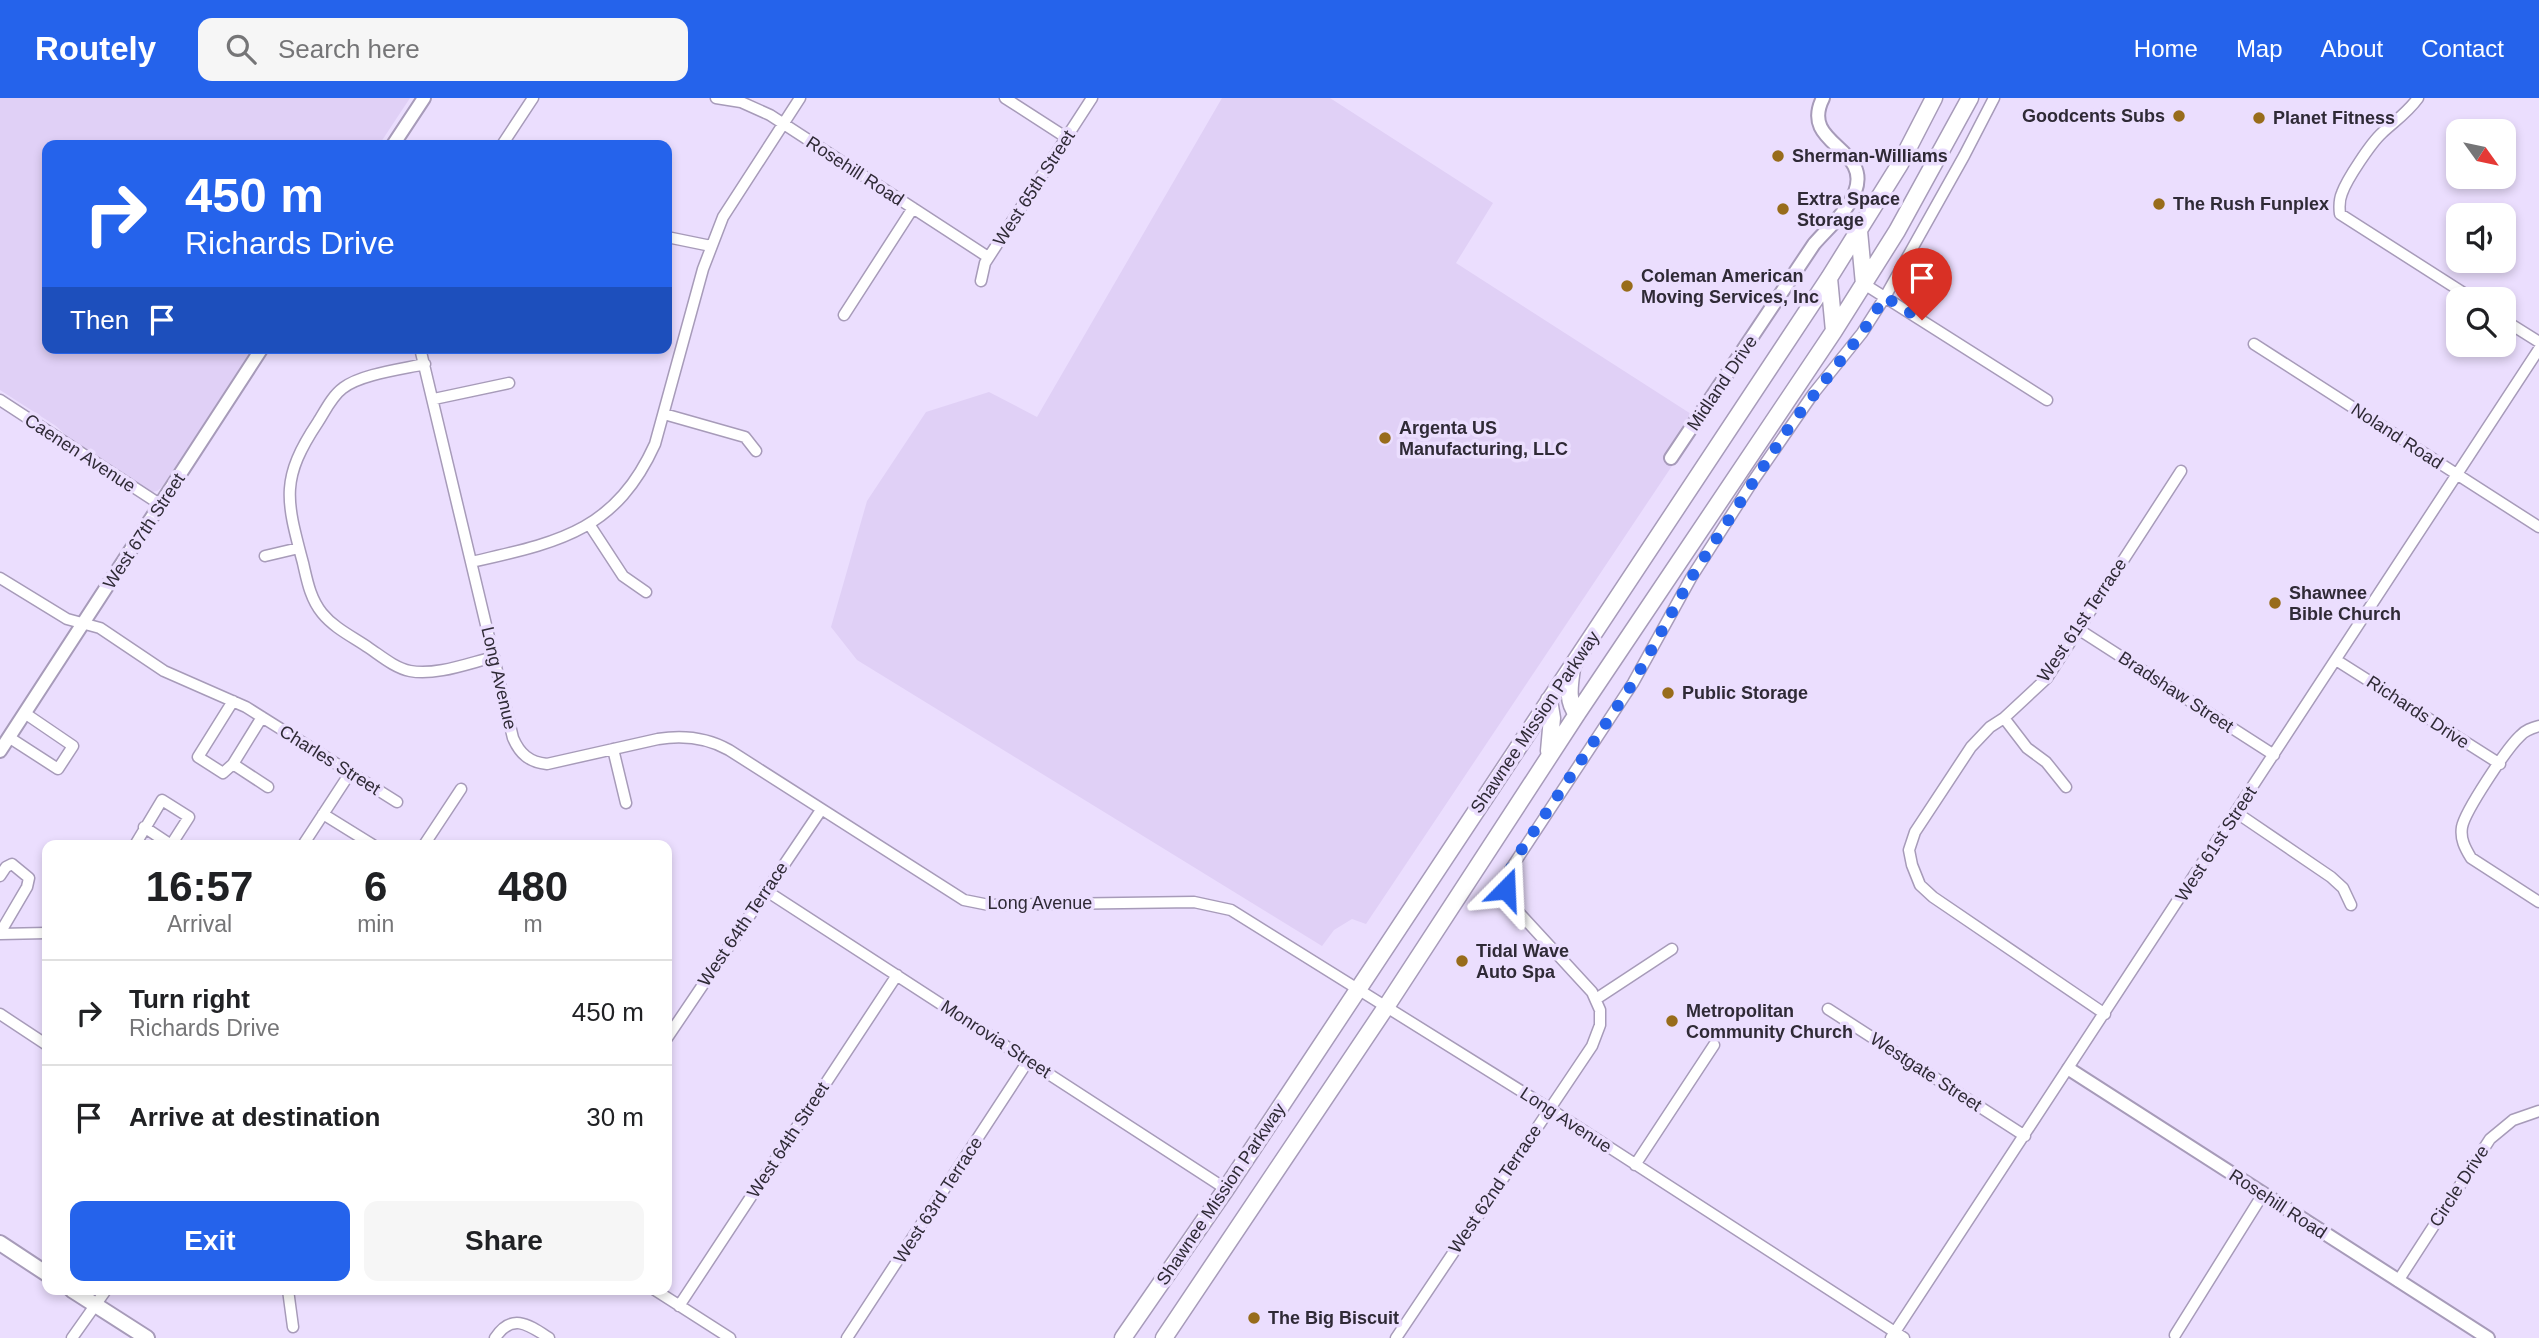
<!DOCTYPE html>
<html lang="en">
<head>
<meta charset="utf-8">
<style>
	:root { --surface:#fff; --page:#f6f6f6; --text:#202124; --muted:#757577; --line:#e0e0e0; --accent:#2563eb }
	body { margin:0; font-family:Arial,sans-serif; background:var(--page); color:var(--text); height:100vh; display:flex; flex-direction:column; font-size:26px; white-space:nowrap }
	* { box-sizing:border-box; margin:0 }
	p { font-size:23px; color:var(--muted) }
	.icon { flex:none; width:38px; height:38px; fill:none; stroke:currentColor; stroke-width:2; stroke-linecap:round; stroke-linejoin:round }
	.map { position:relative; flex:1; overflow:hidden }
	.panel { position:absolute; left:42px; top:742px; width:630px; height:455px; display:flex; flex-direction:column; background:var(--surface); border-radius:14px; box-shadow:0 4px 10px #0003 }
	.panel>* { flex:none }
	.hud { position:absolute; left:42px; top:42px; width:630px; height:214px; border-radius:14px; box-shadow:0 4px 10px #0003; background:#2563eb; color:#fff; overflow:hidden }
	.needle { width:46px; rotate:123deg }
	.controls { position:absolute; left:2446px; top:21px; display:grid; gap:14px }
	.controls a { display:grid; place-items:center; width:70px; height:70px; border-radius:14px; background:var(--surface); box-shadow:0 4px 10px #0003; font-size:35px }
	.pin { position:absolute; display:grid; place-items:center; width:60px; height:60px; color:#fff; margin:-72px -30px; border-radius:50% 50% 50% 0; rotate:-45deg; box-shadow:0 0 7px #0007 }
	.pin .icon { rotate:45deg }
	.me { position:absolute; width:77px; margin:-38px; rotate:21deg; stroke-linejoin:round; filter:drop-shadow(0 0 5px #0008) }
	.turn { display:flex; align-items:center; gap:24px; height:147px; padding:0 28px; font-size:32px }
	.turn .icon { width:91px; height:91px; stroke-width:2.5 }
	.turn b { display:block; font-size:49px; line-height:60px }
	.then { display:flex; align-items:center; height:66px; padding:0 28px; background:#0003; gap:14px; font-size:26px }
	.eta { display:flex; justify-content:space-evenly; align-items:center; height:119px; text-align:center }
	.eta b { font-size:42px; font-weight:600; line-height:49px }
	.action { display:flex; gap:14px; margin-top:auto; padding:14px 28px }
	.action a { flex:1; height:80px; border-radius:14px; background:var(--accent); color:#fff; font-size:28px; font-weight:600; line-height:80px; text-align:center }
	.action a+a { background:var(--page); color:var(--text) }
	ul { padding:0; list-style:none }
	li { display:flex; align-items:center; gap:21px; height:105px; padding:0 28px; border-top:2px solid var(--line) }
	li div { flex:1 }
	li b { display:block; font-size:26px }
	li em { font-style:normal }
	header { display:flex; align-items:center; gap:42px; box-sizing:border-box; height:98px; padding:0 35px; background:var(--accent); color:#fff }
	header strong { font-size:33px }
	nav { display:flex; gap:38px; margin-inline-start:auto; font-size:24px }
	.search { width:490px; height:63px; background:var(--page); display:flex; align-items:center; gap:18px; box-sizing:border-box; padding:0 24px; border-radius:14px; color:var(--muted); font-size:26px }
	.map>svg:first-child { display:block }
</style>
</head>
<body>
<header>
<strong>Routely</strong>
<div class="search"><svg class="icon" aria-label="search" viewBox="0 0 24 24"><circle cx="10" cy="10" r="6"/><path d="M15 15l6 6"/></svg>Search here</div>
<nav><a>Home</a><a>Map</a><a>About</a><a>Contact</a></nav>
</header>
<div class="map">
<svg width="2539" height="1240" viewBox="0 0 2539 1240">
	<rect width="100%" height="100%" fill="#ebdefe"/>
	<!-- built -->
	<path fill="#e0d0f6" d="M0 0H410L379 47H47V250H253L162 389 157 393 152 394 74 345 56 328 0 292Z
		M1222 0H1330L1493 105 1456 165 1702 323 1366 826 1352 821 1334 832 1322 848 857 562 831 529 867 403 926 314 989 294 1037 319Z"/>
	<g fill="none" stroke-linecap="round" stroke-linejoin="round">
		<defs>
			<path id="minor" d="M716 0 741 4 770 17 988 159
				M1005 0 1067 40
				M2418 0C2408 14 2395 23 2382 35 2371 45 2347 81 2342 95 2339 102 2339 108 2340 116L2473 201
				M502 47 533 0
				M667 139 711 148
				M981 183 985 165 1092 0
				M1864 186 2047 302
				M844 217 913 110
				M2504 222 2539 244
				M2254 246 2539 429
				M420 250 513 640C520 656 529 664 547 666L658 641C683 637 706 639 729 652L964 802 989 807 1194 804 1231 812 1550 1011 1904 1240
				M425 266C403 271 361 276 343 290 332 298 325 313 318 324 280 381 286 401 303 465 307 482 310 500 322 515 334 530 353 539 369 550 381 558 395 570 410 573 436 578 469 565 494 559
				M434 301 509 285
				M0 302 161 407
				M664 316 745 339 756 353
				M589 426 623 478 646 494
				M265 458 299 450
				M472 464C558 444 615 434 655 346L703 171 723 119 800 0
				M0 480 67 521 100 530 164 573 246 609 397 704
				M2078 531 2274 657
				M2336 562 2500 666
				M262 619 233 666 268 689
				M2004 620 2027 650 2046 664 2066 689
				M2539 628C2532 630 2525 632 2520 638 2507 650 2465 713 2462 729 2460 741 2465 750 2471 760L2539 804
				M10 640 58 671 73 648 26 616
				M613 651 626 705
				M233 666 223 675 198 659 233 603
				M2237 715 2331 779 2343 790 2351 807
				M323 716 373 747
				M135 747 162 702 189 719 171 747 144 729
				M303 747 350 675
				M424 747 461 691
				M0 778 6 769 12 766 29 780 27 789 0 835
				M765 792 1226 1091
				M0 836 47 835
				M1596 901 1672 851
				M1828 911 2025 1038
				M0 916 47 947
				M2105 916 1933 799 1920 787 1912 767 1909 752 1915 734 1971 649 1990 629 2004 620 2047 580 2181 373
				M667 940 821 712
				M1635 1067 1714 947
				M2398 1183 2490 1041 2513 1022 2539 1013
				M288 1192 293 1229
				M655 1192 730 1240
				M679 1208 897 877
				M2175 1237 2263 1096
				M72 1240 106 1192
				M495 1240C512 1214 529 1227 549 1240
				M847 1240 1028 963
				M1396 1240 1592 948 1600 927V912L1592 894 1511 806 1505 791 1510 772 1633 585 1691 480 1753 383 1813 296 1862 235 1885 199 1964 58 1994 0
				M1891 1240 2539 251"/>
			<path id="tertiary" d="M393 47 424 0
				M1671 360 1814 146C1828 130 1847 114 1855 94 1872 49 1799 47 1823 0
				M0 653 262 250
				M2069 971 2488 1240"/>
			<path id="primary" d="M0 1145 47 1176
				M72 1192 147 1240"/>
			<path id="trunk" d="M1859 133 1864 186
				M1829 180 1834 233
				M1572 570C1570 586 1566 603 1577 616
				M1549 602 1552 620 1549 653
				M1123 1240 1226 1091 1829 180 1900 66 1934 0
				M1164 1240 1386 909 1577 616 1834 233 1897 133 1970 0"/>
		</defs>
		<!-- minor casing -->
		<use href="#minor" stroke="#a79bb9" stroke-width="13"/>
		<!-- tertiary casing -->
		<use href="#tertiary" stroke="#a79bb9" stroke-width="16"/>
		<!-- primary casing -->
		<use href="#primary" stroke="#a79bb9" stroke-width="18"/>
		<!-- trunk casing -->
		<use href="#trunk" stroke="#a79bb9" stroke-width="19"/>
		<!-- minor -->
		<use href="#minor" stroke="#fff" stroke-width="10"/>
		<!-- tertiary -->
		<use href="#tertiary" stroke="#fff" stroke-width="12"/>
		<!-- primary -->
		<use href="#primary" stroke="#fff" stroke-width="14"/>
		<!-- trunk -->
		<use href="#trunk" stroke="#fff" stroke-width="16"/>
	</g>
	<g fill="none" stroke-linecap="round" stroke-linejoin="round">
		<!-- route -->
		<path stroke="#2563eb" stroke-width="12" stroke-dasharray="0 21.6" d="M1506 791 1510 772 1522 751 1633 585 1691 480 1752 386 1792 325 1862 235 1885 199 1922 222"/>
	</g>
	<!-- markers -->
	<g fill="#986c1b" stroke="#ebdefe" stroke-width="2.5">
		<circle cx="2179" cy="18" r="7"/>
		<circle cx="2259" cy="20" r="7"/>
		<circle cx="1778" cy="58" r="7"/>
		<circle cx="2159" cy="106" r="7"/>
		<circle cx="1783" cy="111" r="7"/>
		<circle cx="1627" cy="188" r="7"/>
		<circle cx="1385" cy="340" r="7"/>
		<circle cx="2275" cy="505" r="7"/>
		<circle cx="1668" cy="595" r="7"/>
		<circle cx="1462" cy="863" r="7"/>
		<circle cx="1672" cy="923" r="7"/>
		<circle cx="1254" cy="1220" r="7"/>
	</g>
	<g text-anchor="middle" stroke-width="7" stroke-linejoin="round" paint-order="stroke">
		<!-- poi labels -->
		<g font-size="18" font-weight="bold" fill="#2f2a36" stroke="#ebdefe" text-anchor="start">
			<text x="2165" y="24" text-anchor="end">Goodcents Subs</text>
			<text x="2273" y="26">Planet Fitness</text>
			<text x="1792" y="64">Sherman-Williams</text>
			<text x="1797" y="107">Extra Space<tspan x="1797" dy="21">Storage</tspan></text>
			<text x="2173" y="112">The Rush Funplex</text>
			<text x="1641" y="184">Coleman American<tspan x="1641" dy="21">Moving Services, Inc</tspan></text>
			<text x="1399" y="336">Argenta US<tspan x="1399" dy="21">Manufacturing, LLC</tspan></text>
			<text x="2289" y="501">Shawnee<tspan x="2289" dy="21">Bible Church</tspan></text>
			<text x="1682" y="601">Public Storage</text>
			<text x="1476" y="859">Tidal Wave<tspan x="1476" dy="21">Auto Spa</tspan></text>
			<text x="1686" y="919">Metropolitan<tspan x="1686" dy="21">Community Church</tspan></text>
			<text x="1268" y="1226">The Big Biscuit</text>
		</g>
		<!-- street labels -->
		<g font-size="18" fill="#2f2a36" stroke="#ebdefe">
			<text transform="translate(855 73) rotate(33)" y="6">Rosehill Road</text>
			<text transform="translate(1034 90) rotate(-57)" y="6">West 65th Street</text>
			<text transform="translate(1722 285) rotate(-56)" y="6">Midland Drive</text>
			<text transform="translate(2397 338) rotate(33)" y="6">Noland Road</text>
			<text transform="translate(80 355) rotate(33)" y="6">Caenen Avenue</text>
			<text transform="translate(144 433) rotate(-57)" y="6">West 67th Street</text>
			<text transform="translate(2082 522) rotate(-56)" y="6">West 61st Terrace</text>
			<text transform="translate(499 580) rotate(77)" y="6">Long Avenue</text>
			<text transform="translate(2176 594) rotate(33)" y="6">Bradshaw Street</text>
			<text transform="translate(2418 614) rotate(33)" y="6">Richards Drive</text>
			<text transform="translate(1535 624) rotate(-56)" y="6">Shawnee Mission Parkway</text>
			<text transform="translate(330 662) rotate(32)" y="6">Charles Street</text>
			<text transform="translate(2216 746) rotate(-57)" y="6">West 61st Street</text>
			<text x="1040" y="811">Long Avenue</text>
			<text transform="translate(743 826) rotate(-56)" y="6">West 64th Terrace</text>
			<text transform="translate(996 941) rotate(33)" y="6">Monrovia Street</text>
			<text transform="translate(1926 974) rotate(33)" y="6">Westgate Street</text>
			<text transform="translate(1566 1022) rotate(33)" y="6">Long Avenue</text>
			<text transform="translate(788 1042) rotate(-57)" y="6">West 64th Street</text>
			<text transform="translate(2459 1088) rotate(-57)" y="6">Circle Drive</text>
			<text transform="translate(1495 1091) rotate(-56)" y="6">West 62nd Terrace</text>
			<text transform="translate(1221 1096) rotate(-56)" y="6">Shawnee Mission Parkway</text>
			<text transform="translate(938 1102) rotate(-57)" y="6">West 63rd Terrace</text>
			<text transform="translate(2278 1106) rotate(33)" y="6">Rosehill Road</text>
		</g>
	</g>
</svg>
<div class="controls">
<a><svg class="needle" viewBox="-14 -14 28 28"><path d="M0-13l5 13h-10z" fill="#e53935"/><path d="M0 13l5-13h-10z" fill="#757577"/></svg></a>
<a><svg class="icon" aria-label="sound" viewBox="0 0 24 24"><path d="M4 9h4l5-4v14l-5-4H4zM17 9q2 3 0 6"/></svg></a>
<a><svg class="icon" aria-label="search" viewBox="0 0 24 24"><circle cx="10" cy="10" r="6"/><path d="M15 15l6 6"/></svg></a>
</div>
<div class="pin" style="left:1922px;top:222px;background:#d93025"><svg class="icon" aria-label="arrive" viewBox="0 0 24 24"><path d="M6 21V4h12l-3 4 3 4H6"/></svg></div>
<svg class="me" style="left:1506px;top:791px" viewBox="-20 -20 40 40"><path d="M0-17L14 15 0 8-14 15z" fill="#2563eb" stroke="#fff" stroke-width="4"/></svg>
<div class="hud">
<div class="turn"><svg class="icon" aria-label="right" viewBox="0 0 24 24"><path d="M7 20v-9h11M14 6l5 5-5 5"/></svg><div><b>450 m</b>Richards Drive</div></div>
<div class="then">Then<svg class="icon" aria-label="arrive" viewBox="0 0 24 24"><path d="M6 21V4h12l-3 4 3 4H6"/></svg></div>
</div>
<section class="panel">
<div class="eta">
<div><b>16:57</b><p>Arrival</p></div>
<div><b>6</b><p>min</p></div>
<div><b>480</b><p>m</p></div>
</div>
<ul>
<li><svg class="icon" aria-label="right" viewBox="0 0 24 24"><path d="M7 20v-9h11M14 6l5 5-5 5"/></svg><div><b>Turn right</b><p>Richards Drive</p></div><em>450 m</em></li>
<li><svg class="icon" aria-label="arrive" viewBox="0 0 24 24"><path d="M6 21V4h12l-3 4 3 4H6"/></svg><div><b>Arrive at destination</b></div><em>30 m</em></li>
</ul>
<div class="action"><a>Exit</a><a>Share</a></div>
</section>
</div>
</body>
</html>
